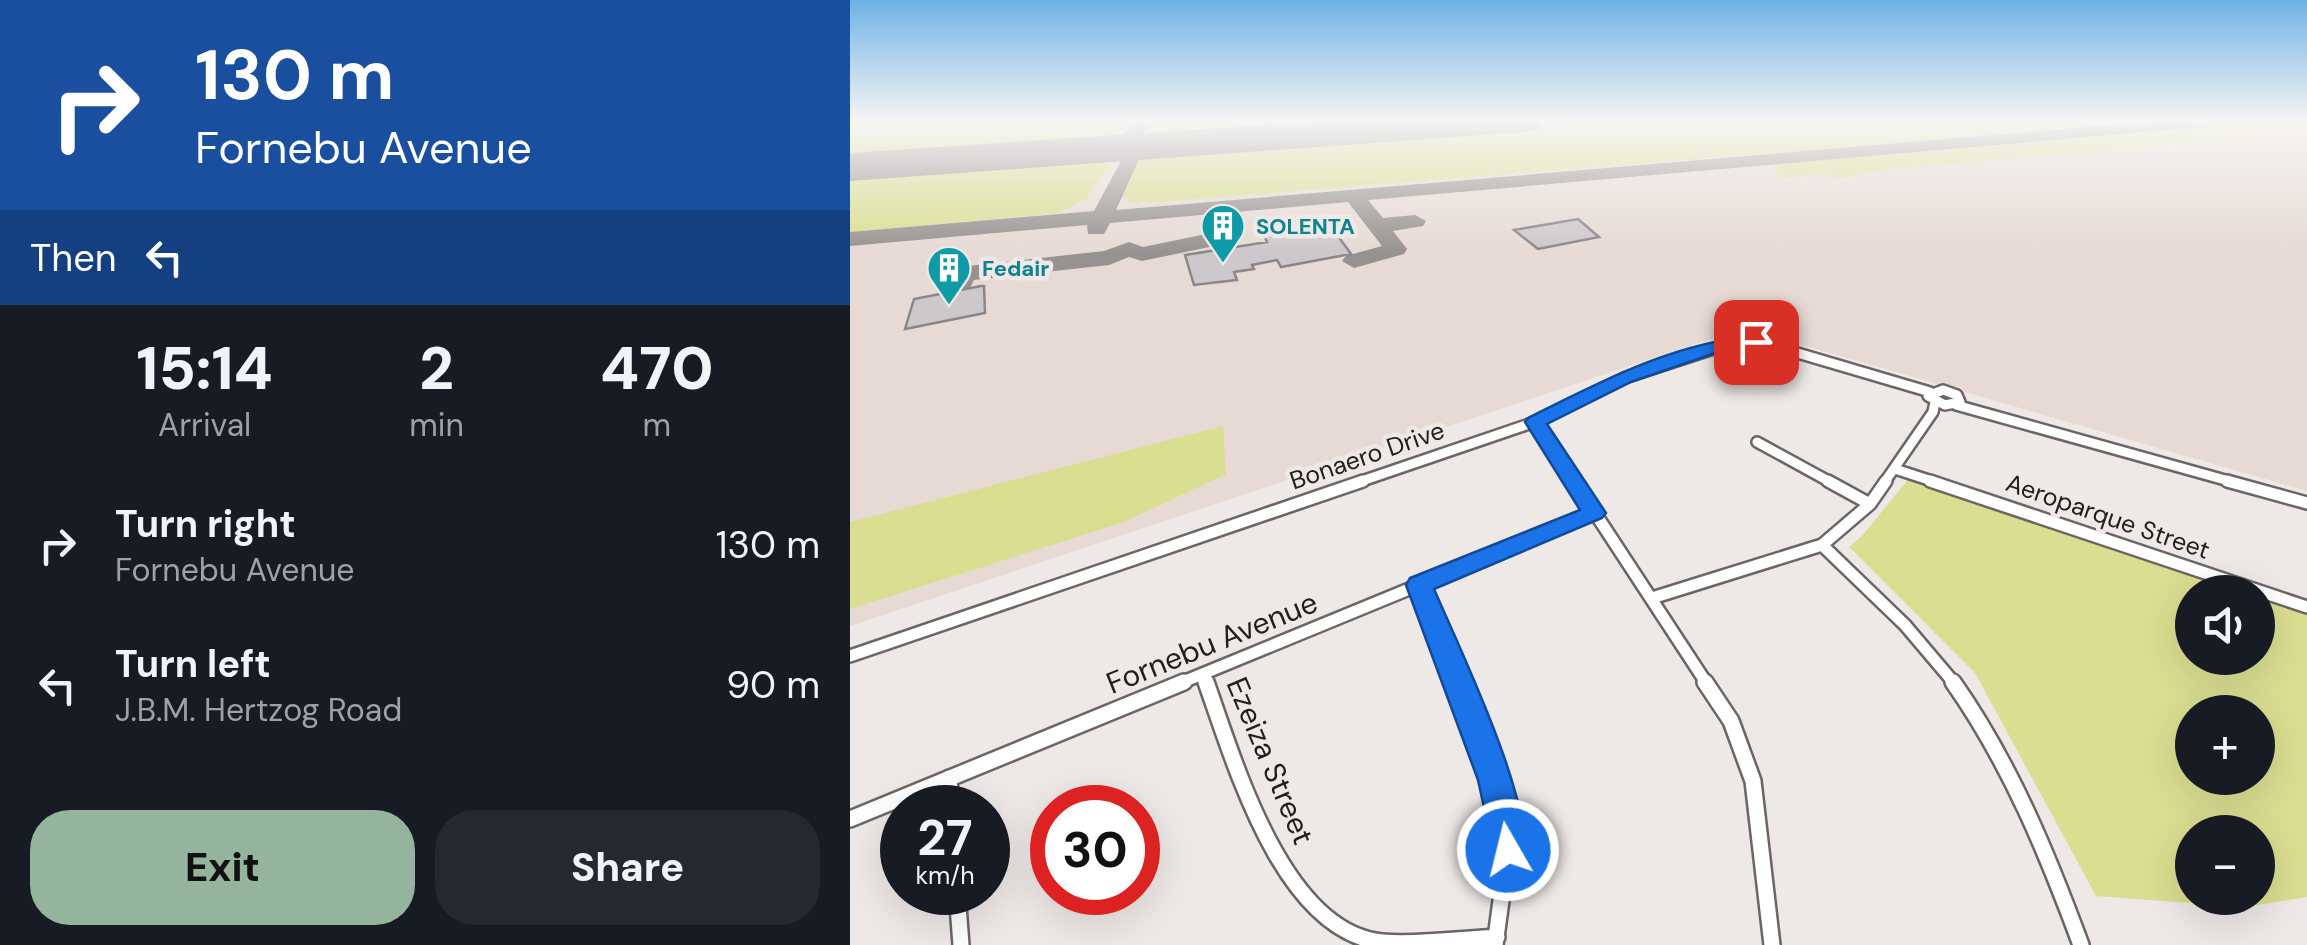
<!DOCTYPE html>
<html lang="en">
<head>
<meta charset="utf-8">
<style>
	:root { --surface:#171b24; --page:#242831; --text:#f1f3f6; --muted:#9ea1a6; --accent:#95b49d }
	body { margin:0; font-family:"DM Sans",sans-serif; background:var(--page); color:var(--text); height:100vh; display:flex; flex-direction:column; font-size:38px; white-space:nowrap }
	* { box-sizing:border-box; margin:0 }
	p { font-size:32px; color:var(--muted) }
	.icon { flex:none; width:55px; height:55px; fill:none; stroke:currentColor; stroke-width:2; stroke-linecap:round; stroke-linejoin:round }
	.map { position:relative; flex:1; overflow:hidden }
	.details { display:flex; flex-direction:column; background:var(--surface); width:850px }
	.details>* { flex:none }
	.guide { background:#1a4fa0; color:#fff; overflow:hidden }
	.buttons { position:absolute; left:1325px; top:575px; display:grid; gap:20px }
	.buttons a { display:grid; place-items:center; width:100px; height:100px; border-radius:50%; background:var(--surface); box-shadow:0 10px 40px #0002; font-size:50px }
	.speed { position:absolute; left:30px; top:785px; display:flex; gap:20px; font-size:50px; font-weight:700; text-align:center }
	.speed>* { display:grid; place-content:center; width:130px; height:130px; border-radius:50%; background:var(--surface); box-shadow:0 10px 40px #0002; line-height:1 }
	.speed small { font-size:25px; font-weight:400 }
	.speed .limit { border:15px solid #d22; background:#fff; color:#111 }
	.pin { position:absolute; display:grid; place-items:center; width:85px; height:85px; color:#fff; margin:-42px; border-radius:20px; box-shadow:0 5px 15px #0006 }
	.me { position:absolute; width:110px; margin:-55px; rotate:352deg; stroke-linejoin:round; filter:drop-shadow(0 0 8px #0008) }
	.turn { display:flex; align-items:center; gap:35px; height:210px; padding:0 30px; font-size:45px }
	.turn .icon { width:130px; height:130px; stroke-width:2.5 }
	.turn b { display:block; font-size:70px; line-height:85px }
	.then { display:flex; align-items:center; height:95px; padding:0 30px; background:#0003; gap:20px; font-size:38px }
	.eta { display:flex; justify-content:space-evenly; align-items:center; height:170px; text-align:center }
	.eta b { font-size:60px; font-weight:800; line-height:70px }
	.button { display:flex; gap:20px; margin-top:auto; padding:20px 30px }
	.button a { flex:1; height:115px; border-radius:40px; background:var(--accent); color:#111; font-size:40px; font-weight:800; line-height:115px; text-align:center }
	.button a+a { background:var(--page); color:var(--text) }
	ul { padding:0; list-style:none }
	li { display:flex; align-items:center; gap:30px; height:140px; padding:0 30px }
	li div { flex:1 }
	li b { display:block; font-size:38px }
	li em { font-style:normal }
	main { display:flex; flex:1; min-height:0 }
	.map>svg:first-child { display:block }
</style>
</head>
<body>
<main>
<section class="details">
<div class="guide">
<div class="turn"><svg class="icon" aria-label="right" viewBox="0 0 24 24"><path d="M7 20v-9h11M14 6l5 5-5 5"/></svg><div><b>130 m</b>Fornebu Avenue</div></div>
<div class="then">Then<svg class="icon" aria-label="left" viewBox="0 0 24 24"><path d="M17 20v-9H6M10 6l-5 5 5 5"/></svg></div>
</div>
<div class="eta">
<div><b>15:14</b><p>Arrival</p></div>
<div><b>2</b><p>min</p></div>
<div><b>470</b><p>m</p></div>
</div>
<ul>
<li><svg class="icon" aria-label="right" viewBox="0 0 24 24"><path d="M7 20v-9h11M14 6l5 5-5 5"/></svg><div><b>Turn right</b><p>Fornebu Avenue</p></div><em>130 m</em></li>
<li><svg class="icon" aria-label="left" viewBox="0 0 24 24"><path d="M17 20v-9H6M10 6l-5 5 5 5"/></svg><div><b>Turn left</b><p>J.B.M. Hertzog Road</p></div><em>90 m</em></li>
</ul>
<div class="button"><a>Exit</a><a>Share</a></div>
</section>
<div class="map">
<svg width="1457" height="945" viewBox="0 0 1457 945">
	<rect width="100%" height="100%" fill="#eee8e6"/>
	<!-- built -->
	<path fill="#e7dad4" d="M0 120H1457V491L893 328 0 626Z"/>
	<!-- green -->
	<path fill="#dade91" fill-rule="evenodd" d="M68 120H278L269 135 240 141 0 157V124Z
		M308 120H542L316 135 303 133Z
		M804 120H1332L309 202H281L270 194 290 158Z
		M1413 120H1457V133L1031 170 988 179 978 174 934 178 922 168 927 163Z
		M248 161 261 164 235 200 207 213 0 232V179Z
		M373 426 376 474 274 522 0 609V522Z
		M1060 477 1395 592H1342V658H1408V597L1457 614V897L1395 907 1246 896 1125 673 999 547 1012 536ZM1342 712H1408V778H1342ZM1342 832H1408V898H1342Z"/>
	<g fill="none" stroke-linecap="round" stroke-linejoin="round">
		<!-- taxiway -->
		<path fill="#969290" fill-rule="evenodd" d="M288 120H304C280 154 243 155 204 158L195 153C222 133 261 156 288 120Z
			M1318 120H1382L1374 125 518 200 533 218 565 215 576 221 573 226 543 231 557 249 554 254 504 268 492 261 496 256 532 246 498 202 260 223 254 234H238L237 225 0 246V232L244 211 277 150C298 144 351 130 369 142L360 147 290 157 266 210Z
			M366 232 374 234 377 239 374 244 292 261 279 257 259 265 124 280 117 294 108 297 95 289 101 272 118 266 254 251 279 242 293 247Z"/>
		<!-- runway -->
		<path fill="#969290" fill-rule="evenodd" d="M489 120H694L688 129 673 132 0 181V153Z"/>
	</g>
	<!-- building -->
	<path fill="#cdc8cc" stroke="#8a868a" stroke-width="2.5" d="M728 219 749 237 688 249 664 230Z
		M480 225 501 254 431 267 427 260 402 265 404 269 384 272 387 280 344 285 335 255 417 242 414 235Z
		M131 286H134L135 313 55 329 64 299Z"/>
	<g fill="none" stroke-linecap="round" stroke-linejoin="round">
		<defs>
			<path id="street-far2" d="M1093 390 1107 395 1110 402 1095 405 1078 396Z
				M1106 405 1386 483
				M685 422 725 483
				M907 442 982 483
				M1045 469 1088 483
				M506 483 685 422 774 378 885 342 917 344 1080 392
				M1034 483 1083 412 1085 402"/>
			<path id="street-far1" d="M724 481 857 684
				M978 481 1020 504
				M1080 481 1457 607
				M1377 481 1457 503
				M972 545 1055 625 1105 684
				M569 585 607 684
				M802 598 972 545 1020 504 1036 481
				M0 656 513 481
				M353 674 357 684
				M328 684 744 513"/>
			<path id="street" d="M356 682C384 760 432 932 532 942 569 945 610 939 647 937
				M606 682 653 805 658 849 645 945
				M855 682 881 721 903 781 922 945
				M1103 682C1160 763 1197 853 1231 945
				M99 778 101 808
				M0 819 334 682
				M107 892 111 945"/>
		</defs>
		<!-- street-far2 casing -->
		<use href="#street-far2" stroke="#6b6664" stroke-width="14"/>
		<!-- street-far1 casing -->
		<use href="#street-far1" stroke="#6b6664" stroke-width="16"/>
		<!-- street casing -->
		<use href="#street" stroke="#6b6664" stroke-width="20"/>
		<!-- street-far2 -->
		<use href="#street-far2" stroke="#fff" stroke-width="9"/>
		<!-- street-far1 -->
		<use href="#street-far1" stroke="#fff" stroke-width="11"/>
		<!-- street -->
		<use href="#street" stroke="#fff" stroke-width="15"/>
	</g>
	<!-- sky -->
	<linearGradient id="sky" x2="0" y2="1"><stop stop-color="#6eb3e5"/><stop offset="0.48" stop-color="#f7f5f4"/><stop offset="1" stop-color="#f7f5f4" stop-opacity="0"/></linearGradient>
	<rect width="1457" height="252" fill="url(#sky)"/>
	<!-- route -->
	<path fill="#1a73e8" stroke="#114b97" stroke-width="2.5" d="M906 336 912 338V346L874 350 781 382 697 424 756 513 752 518 584 589C606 641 691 815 671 862L658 867 646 862 628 780 556 585 560 578 730 510 675 422 678 418C750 382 825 342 906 336Z"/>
	<!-- icons -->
	<defs>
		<symbol id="building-pin" viewBox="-11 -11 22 30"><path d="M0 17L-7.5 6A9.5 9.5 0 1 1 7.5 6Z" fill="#0f9aa8" stroke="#eee8e6"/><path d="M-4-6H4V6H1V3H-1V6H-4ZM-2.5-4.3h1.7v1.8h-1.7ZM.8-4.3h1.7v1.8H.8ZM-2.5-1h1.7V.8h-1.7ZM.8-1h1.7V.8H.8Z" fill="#fff"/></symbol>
	</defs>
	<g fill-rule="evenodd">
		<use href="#building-pin" x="348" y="201" width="50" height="68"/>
		<use href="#building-pin" x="74" y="243" width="50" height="68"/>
	</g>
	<g text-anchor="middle" stroke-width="9" stroke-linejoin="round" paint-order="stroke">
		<!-- far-culture labels -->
		<g font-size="22" font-weight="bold" fill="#0d838f" stroke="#eee8e6" text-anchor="start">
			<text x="406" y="234">SOLENTA</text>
			<text x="132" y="276">Fedair</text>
		</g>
		<!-- street labels -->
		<g font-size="25" fill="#22201f" stroke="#eee8e6">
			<text transform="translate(517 455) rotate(-19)" y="9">Bonaero Drive</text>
			<text transform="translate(1258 516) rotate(19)" y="9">Aeroparque Street</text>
		</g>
		<!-- near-street labels -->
		<g font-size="30" fill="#22201f" stroke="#eee8e6">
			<text transform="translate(362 643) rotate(-22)" y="10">Fornebu Avenue</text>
			<text transform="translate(420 761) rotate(67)" y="10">Ezeiza Street</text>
		</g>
	</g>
</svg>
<div class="buttons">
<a><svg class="icon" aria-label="sound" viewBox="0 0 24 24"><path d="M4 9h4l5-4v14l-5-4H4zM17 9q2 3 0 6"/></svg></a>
<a>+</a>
<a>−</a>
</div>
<div class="speed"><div>27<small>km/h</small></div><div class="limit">30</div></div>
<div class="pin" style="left:906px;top:342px;background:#d93025"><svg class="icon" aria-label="arrive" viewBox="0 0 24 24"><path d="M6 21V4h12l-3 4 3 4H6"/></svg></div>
<svg class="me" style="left:658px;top:850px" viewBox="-20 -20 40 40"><circle r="17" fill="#1a73e8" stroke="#fff" stroke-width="3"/><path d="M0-11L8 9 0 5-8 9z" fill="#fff"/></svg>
</div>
</main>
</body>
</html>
